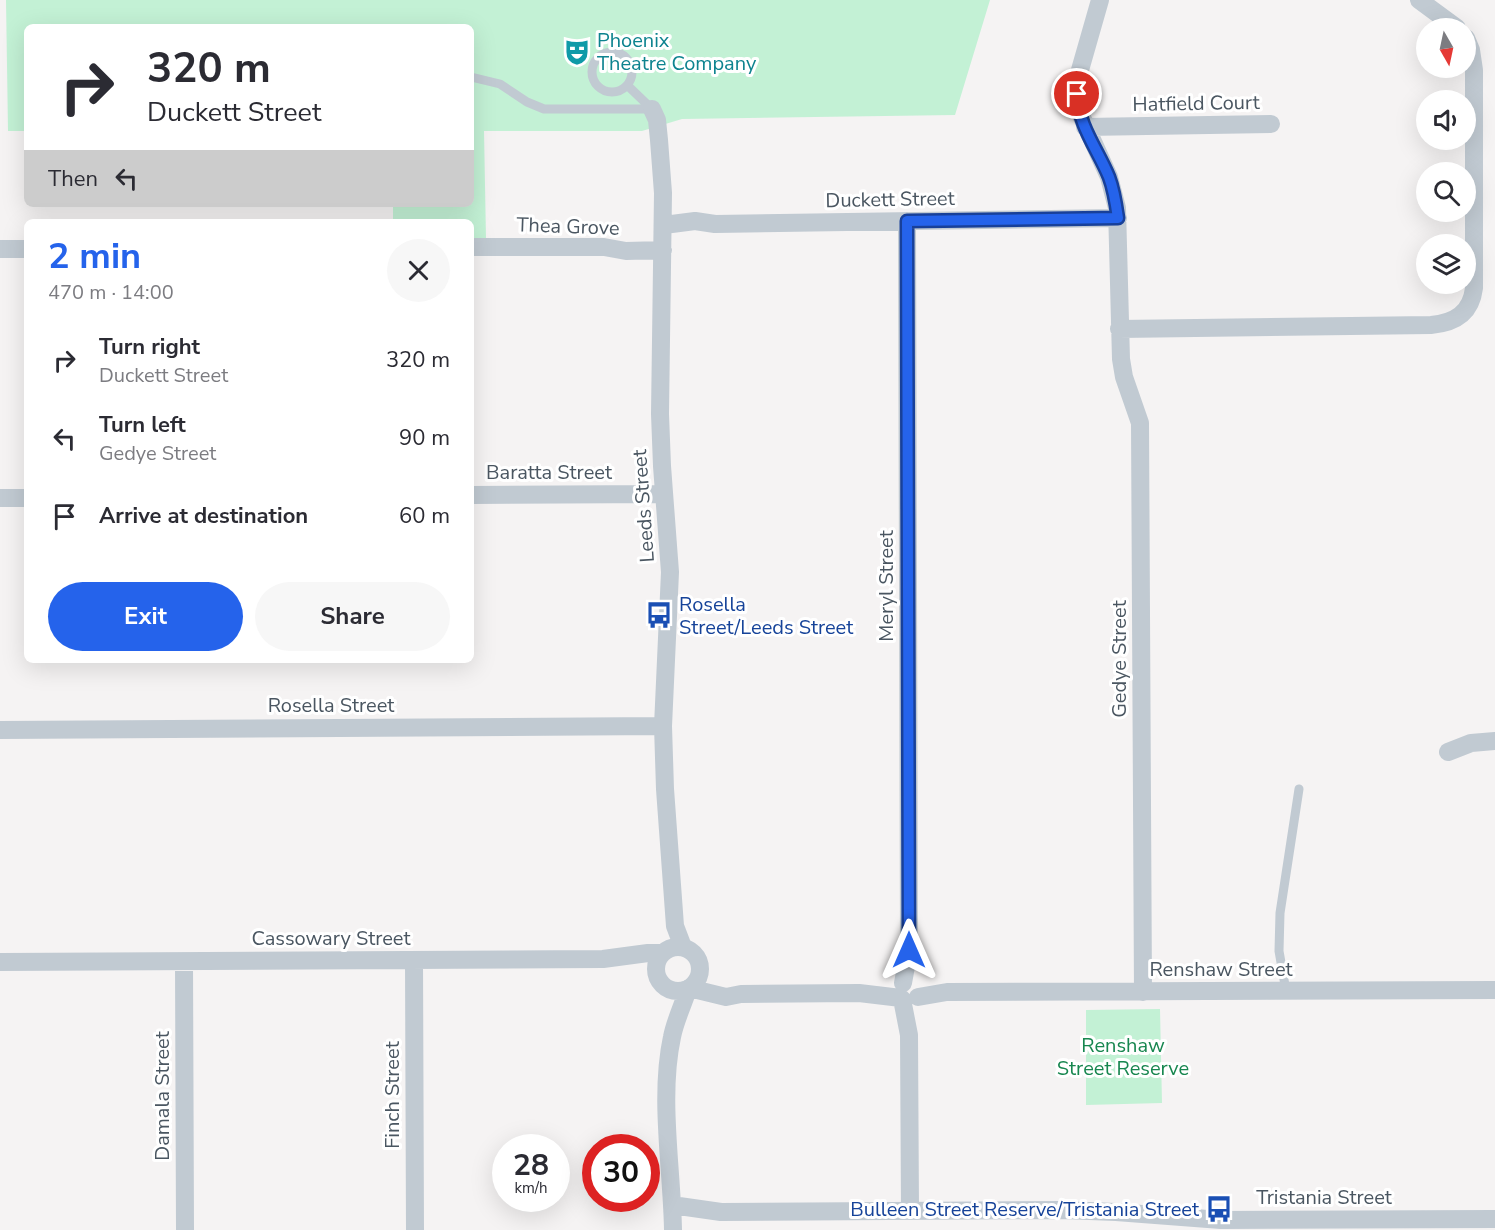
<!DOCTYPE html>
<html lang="en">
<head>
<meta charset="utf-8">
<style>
	:root { --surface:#fff; --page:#f7f7f7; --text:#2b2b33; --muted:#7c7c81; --accent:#2563eb }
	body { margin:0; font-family:"Nunito Sans",sans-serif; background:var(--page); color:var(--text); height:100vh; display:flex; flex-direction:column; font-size:22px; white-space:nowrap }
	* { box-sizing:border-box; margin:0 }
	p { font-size:20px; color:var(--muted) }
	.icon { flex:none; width:33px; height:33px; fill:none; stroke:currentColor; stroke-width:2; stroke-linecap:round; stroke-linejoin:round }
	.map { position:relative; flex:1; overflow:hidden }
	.drawer { position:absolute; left:24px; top:219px; width:450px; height:444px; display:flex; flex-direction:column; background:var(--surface); border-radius:9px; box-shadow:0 6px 24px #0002 }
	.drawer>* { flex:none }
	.guide { position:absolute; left:24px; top:24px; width:450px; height:183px; border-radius:9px; box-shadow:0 6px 24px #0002; background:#fff; color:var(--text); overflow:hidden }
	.needle { width:39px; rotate:171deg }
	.tools { position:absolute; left:1416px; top:18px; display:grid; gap:12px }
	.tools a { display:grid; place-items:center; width:60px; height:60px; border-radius:50%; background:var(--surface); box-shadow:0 6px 24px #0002; font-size:30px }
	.speed { position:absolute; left:492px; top:1134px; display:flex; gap:12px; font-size:30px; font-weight:700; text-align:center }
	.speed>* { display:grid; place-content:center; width:78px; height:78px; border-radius:50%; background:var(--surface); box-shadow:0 6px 24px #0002; line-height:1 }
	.speed small { font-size:15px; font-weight:400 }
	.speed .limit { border:9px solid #d22; background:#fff; color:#111 }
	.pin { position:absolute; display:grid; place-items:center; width:51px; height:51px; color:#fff; margin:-26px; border:3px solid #fff; border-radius:50%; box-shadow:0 2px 6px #0007 }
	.me { position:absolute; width:66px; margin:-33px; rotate:0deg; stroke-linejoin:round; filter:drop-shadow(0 0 4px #0008) }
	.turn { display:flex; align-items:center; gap:21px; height:126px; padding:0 24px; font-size:27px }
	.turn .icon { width:78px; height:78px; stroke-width:2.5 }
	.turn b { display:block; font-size:42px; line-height:51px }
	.then { display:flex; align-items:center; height:57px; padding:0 24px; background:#0003; gap:12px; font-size:22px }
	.round { display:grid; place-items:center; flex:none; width:63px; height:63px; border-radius:32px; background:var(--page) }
	.headline { display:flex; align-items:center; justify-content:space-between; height:102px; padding:0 24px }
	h1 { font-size:36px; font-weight:700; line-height:45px; color:var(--accent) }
	.primary-button { display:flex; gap:12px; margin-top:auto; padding:12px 24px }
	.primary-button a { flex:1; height:69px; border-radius:36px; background:var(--accent); color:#fff; font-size:24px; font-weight:700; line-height:69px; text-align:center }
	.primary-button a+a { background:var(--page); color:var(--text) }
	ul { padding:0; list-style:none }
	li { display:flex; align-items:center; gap:18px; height:78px; padding:0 24px }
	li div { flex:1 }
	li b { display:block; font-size:22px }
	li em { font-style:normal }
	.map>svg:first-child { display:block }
</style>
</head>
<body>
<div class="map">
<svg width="1495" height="1230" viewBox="0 0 1495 1230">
	<rect width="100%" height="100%" fill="#f5f3f3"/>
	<!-- green -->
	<path fill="#c3f1d5" d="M6 0H990L955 115 682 119 642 131H484L486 239H471V222H393V204H471V27H27V131H8Z
		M1160 1009 1162 1103 1086 1105V1010Z"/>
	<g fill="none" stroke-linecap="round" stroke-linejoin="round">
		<!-- service -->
		<path stroke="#c1cad2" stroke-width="9" d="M592 72a20 20 0 1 1 40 0a20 20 0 1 1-40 0Z
			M471 77 500 84 527 102 544 109H652
			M627 85 652 109
			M1286 991 1279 951 1280 913 1299 789"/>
		<!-- minor -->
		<path stroke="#c1cad2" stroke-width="18" d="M1100 0 1080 70 1077 94 1080 113 1109 177 1117 208 1121 359 1124 377 1140 423 1143 992
			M1419 0 1457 28
			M652 109 657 120 659 140 663 193 660 414 662 466 670 572 663 726 665 789 675 926 683 947
			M1085 127 1271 124
			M664 225 695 221 715 224 1118 218
			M471 247H604L626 251 663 250
			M0 249H27
			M1119 329 1431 325C1455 323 1471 313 1474 288V70L1471 50 1466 38
			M471 495 664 494
			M0 498H27
			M0 730 663 726
			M1448 752 1471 743 1495 741
			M656 969a22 22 0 1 1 44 0a22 22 0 1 1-44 0Z
			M414 960 415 1230
			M0 962 603 959 648 953H663
			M184 962 185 1230
			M903 983 909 950 907 221
			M689 988 726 997 741 994 859 993 901 998
			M918 997 947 992 1495 990
			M902 999 909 1035 910 1211
			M672 1205 721 1212 1062 1210 1116 1212 1221 1220 1495 1219
			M673 1230C672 1169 659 1097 672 1037 675 1021 683 1005 688 989"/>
	</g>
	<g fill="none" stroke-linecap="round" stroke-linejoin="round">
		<defs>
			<path id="route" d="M909 950 907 221 1118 218C1116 204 1114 190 1109 177 1098 150 1078 125 1077 94"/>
		</defs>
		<!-- route casing -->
		<use href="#route" stroke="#184099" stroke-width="15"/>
		<!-- route -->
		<use href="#route" stroke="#2563eb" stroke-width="10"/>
	</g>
	<!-- icons -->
	<defs>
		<symbol id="theatre-bare" viewBox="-9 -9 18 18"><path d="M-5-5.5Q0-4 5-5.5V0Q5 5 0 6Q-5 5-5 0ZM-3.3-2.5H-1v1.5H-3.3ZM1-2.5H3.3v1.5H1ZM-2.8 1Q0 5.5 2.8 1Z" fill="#0f9aa8" stroke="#fff" stroke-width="2.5" paint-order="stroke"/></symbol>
		<symbol id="bus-bare" viewBox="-9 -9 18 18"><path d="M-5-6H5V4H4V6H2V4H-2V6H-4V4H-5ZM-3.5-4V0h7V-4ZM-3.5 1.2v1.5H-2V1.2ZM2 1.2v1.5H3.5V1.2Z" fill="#1a4fb4" stroke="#fff" stroke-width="2.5" paint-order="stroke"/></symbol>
	</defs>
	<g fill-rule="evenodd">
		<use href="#theatre-bare" x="558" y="33" width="38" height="38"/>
		<use href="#bus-bare" x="640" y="596" width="38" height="38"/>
		<use href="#bus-bare" x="1200" y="1190" width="38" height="38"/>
	</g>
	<g text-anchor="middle" stroke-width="6" stroke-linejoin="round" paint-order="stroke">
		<!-- culture labels -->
		<g font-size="20" fill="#0d838f" stroke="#fff" text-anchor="start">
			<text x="597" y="47">Phoenix<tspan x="597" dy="23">Theatre Company</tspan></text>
		</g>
		<!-- street labels -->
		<g font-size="20" fill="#4a5661" stroke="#fff">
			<text transform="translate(1196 103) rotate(-1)" y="7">Hatfield Court</text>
			<text transform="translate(890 199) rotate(-1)" y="7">Duckett Street</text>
			<text transform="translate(568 226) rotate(2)" y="7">Thea Grove</text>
			<text x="549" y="479">Baratta Street</text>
			<text transform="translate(643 506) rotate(-94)" y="7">Leeds Street</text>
			<text transform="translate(886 586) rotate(-90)" y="7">Meryl Street</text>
			<text transform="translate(1119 659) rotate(-90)" y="7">Gedye Street</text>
			<text x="331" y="712">Rosella Street</text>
			<text x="331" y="945">Cassowary Street</text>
			<text x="1221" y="976">Renshaw Street</text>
			<text transform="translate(392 1095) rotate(-90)" y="7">Finch Street</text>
			<text transform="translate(162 1096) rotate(-90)" y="7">Damala Street</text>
			<text x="1324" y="1204">Tristania Street</text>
		</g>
		<!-- transit labels -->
		<g font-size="20" fill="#164399" stroke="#fff" text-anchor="start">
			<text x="679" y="611">Rosella<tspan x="679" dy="23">Street/Leeds Street</tspan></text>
			<text x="1199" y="1216" text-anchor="end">Bulleen Street Reserve/Tristania Street</text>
		</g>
		<!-- park labels -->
		<g font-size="20" fill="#17864f" stroke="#fff">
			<text x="1123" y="1052">Renshaw<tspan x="1123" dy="23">Street Reserve</tspan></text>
		</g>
	</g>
</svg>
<div class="tools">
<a><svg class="needle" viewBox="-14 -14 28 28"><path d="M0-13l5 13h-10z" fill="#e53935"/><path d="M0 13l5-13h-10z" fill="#7c7c81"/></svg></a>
<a><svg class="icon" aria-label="sound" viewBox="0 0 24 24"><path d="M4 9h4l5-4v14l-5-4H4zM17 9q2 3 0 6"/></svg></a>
<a><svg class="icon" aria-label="search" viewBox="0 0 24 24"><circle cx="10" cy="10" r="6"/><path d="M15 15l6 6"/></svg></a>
<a><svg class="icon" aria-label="layers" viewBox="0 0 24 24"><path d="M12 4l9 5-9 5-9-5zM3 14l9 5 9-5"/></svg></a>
</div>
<div class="speed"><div>28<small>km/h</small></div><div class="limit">30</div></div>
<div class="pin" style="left:1077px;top:94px;background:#d93025"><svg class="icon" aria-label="arrive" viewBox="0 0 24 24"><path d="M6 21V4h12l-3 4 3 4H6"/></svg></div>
<svg class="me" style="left:909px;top:950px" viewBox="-20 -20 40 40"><path d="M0-17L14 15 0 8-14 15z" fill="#2563eb" stroke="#fff" stroke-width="4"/></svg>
<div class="guide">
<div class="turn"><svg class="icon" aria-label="right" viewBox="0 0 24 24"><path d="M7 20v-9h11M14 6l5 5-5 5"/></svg><div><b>320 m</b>Duckett Street</div></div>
<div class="then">Then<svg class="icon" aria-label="left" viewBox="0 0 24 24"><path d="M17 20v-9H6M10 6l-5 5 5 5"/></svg></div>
</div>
<section class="drawer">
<div class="headline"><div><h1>2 min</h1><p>470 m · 14:00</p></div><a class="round"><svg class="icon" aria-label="close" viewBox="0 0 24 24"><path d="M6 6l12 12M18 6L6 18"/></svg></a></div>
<ul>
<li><svg class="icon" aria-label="right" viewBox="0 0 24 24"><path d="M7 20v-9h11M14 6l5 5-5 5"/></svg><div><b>Turn right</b><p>Duckett Street</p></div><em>320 m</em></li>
<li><svg class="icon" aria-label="left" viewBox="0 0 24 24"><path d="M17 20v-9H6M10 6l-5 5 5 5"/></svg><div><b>Turn left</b><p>Gedye Street</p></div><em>90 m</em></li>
<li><svg class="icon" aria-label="arrive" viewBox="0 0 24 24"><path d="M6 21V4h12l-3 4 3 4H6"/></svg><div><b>Arrive at destination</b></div><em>60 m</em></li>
</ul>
<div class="primary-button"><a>Exit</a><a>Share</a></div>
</section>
</div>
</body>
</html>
